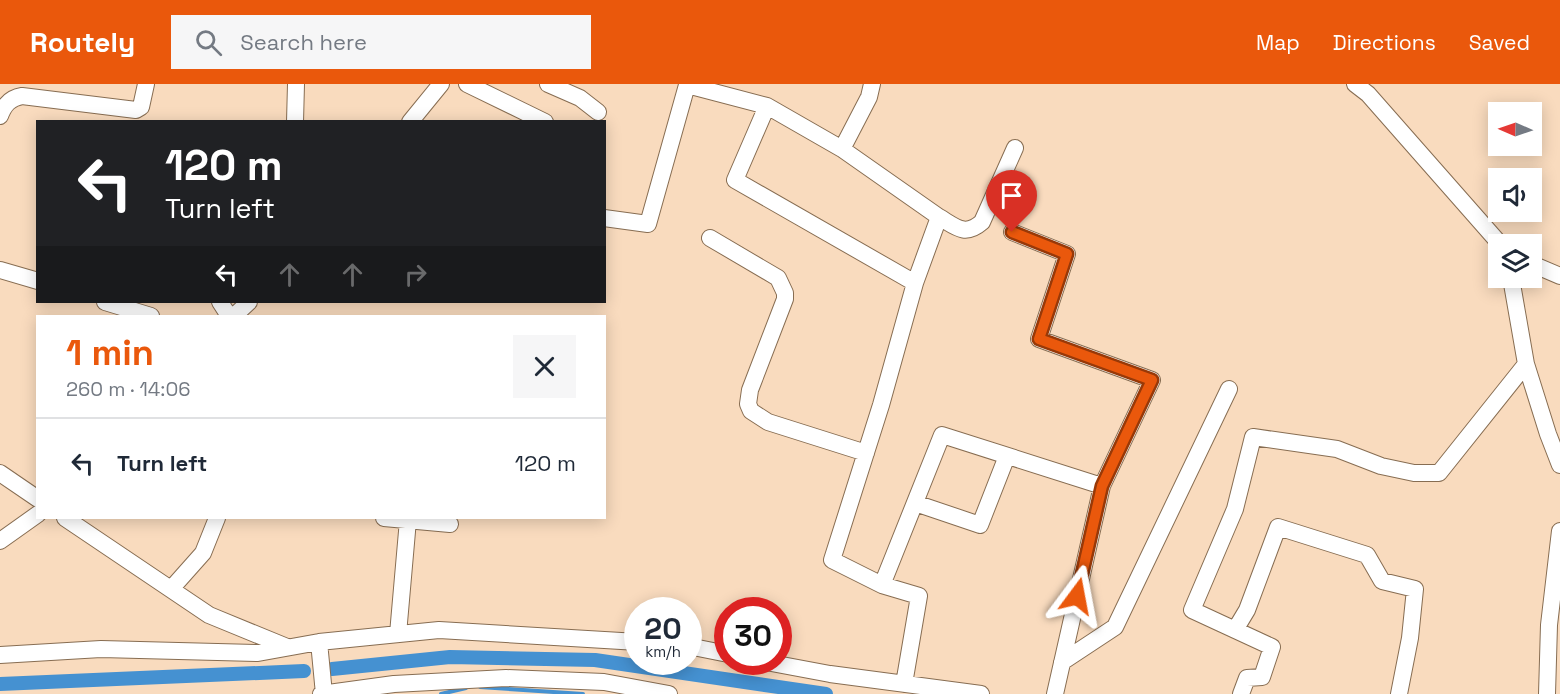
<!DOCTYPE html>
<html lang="en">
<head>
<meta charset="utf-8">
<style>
	:root { --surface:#fff; --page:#f6f6f7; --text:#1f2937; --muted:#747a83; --line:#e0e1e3; --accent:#ea580c }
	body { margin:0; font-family:"Space Grotesk",sans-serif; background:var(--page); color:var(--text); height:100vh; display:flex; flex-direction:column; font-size:22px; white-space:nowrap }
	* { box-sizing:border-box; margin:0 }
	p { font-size:20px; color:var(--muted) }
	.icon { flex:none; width:33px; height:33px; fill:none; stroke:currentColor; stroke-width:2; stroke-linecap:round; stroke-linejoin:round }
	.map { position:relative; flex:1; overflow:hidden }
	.side { position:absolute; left:36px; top:231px; width:570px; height:204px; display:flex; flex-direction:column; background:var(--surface); border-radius:0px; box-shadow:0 3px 15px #0003 }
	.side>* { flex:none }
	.banner { position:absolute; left:36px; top:36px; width:570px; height:183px; border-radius:0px; box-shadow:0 3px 15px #0003; background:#202124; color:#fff; overflow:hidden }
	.needle { width:39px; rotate:272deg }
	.fabs { position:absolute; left:1488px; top:18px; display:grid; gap:12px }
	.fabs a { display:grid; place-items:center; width:54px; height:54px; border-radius:0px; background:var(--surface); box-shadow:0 3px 15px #0003; font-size:30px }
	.speed { position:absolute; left:624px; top:513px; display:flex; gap:12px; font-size:30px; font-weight:700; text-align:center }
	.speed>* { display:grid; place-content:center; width:78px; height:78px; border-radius:50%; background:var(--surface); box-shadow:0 3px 15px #0003; line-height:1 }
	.speed small { font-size:15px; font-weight:400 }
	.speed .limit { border:9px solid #d22; background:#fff; color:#111 }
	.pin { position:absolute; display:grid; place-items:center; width:51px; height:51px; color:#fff; margin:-62px -26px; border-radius:50% 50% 50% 0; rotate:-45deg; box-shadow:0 0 6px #0007 }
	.pin .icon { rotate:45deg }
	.me { position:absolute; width:66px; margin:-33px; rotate:13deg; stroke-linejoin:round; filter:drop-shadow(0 0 4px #0008) }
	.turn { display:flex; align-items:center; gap:21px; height:126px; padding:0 30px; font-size:27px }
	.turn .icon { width:78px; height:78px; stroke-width:2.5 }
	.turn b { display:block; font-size:42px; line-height:51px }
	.lanes { display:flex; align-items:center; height:57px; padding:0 30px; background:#0003; justify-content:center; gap:30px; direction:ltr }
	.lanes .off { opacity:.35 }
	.round { display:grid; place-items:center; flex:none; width:63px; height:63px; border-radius:0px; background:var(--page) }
	.overview { display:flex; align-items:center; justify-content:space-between; height:102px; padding:0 30px }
	h1 { font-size:36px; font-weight:800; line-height:45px; color:var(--accent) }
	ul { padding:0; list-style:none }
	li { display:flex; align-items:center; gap:18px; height:90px; padding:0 30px; border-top:2px solid var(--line) }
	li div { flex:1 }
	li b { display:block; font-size:22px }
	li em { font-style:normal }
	header { display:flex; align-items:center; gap:36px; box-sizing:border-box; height:84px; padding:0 30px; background:var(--accent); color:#fff }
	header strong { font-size:28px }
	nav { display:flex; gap:33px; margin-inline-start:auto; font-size:21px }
	.search { width:420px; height:54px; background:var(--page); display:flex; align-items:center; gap:15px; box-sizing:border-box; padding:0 21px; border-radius:0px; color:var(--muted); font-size:22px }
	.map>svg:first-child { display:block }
</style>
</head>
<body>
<header>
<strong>Routely</strong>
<div class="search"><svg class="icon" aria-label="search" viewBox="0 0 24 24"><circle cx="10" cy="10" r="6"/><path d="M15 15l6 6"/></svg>Search here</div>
<nav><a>Map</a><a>Directions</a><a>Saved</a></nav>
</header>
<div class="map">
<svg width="1560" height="610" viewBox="0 0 1560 610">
	<rect width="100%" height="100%" fill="#f9dbbe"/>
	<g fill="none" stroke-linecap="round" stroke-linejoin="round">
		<!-- stream -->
		<path stroke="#4591d1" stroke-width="4" d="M480 603 583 610
			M441 610 466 604"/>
		<!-- canal -->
		<path stroke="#4591d1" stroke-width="14" d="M332 585 450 573 595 576 826 610
			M0 600 304 587"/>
		<defs>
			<path id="minor" d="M467 0 545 38
				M548 0 580 14 598 28
				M872 0 869 13 842 65 939 133 915 199
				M1355 0 1368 10 1500 160
				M767 22 735 96 915 199 881 321 832 476 882 501
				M0 32C4 21 10 14 22 12L136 26 141 23 146 0
				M295 38 296 0
				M410 38 441 0
				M939 133C956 143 965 153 982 138L1015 64
				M604 134 648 140 687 1 767 22 842 65
				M1012 148 1067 170 1039 255 1152 296 1102 402
				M710 154 778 194 785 209V215L750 306 748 320 751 327 768 338 866 369
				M1532 180 1560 192
				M0 186 38 197
				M1511 194 1526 280 1548 350 1560 381
				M105 218 151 232
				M220 218 229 232
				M234 232 249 218
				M0 389 38 415
				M915 419 980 441 1007 372
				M65 434 209 531 287 563
				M384 434 450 440
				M0 457 38 430
				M171 505 203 469 217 434
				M1235 546 1247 526 1278 443 1367 471 1382 497 1415 505 1410 554 1399 610
				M398 550 408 436
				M319 558 324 610
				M688 562 728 570
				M0 571 101 565 258 569 319 558 439 546 638 558
				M766 578 830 590 981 610
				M1062 578 1115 543 1229 305
				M904 600 919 512 882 501 942 351 1102 402 1055 610
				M321 610 394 600 506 594 604 598 669 610
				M1241 610 1247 594 1262 593 1272 563 1192 526 1235 425 1253 353 1337 365 1381 382 1414 389H1439L1526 280
				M1547 610 1549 541 1560 447"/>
		</defs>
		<!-- minor casing -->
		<use href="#minor" stroke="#876d52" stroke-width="18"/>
		<!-- minor -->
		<use href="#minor" stroke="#fff" stroke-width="16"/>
	</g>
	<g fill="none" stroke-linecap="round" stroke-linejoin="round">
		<defs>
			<path id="route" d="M1012 148 1067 170 1039 255 1152 296 1102 402 1077 512"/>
		</defs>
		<!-- route casing -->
		<use href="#route" stroke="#983908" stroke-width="15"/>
		<!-- route -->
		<use href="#route" stroke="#ea580c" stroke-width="10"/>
	</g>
</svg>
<div class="fabs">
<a><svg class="needle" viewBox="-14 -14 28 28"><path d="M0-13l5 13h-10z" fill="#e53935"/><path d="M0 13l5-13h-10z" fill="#747a83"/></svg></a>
<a><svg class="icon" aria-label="sound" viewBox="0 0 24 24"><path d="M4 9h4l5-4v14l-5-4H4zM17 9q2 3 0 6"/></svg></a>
<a><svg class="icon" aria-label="layers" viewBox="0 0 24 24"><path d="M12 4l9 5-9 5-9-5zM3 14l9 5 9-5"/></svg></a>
</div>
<div class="speed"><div>20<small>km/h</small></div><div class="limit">30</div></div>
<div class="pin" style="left:1012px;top:148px;background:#d93025"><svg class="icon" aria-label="arrive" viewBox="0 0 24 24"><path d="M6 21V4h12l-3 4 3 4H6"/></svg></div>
<svg class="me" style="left:1077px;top:512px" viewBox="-20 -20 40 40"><path d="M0-17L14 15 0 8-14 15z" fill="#ea580c" stroke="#fff" stroke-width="4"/></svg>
<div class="banner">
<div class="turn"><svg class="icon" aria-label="left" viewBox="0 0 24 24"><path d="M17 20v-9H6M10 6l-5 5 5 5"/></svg><div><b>120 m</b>Turn left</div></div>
<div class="lanes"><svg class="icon" aria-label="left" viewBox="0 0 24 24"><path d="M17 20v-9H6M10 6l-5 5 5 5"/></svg><svg class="icon off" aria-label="ahead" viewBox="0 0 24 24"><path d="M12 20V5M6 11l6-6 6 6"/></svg><svg class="icon off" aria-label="ahead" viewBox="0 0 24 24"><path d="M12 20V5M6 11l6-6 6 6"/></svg><svg class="icon off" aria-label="right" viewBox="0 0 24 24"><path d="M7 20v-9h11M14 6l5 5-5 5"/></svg></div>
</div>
<section class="side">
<div class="overview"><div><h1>1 min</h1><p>260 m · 14:06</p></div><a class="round"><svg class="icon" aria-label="close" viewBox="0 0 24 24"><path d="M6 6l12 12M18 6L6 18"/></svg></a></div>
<ul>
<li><svg class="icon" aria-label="left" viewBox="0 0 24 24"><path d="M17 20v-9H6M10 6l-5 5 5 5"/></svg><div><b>Turn left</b></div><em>120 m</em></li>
</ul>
</section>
</div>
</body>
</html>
